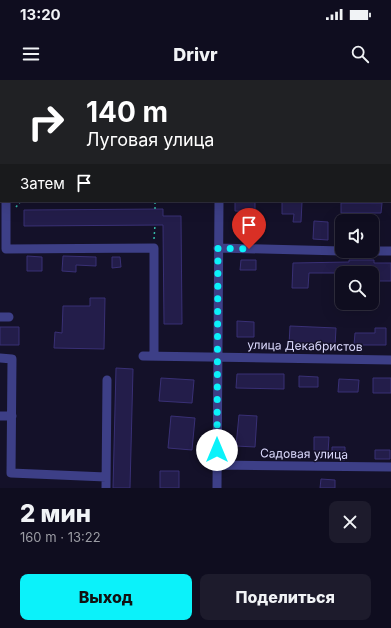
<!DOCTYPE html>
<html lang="ru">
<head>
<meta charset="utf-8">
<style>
	:root { --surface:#0f0d1f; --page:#1d1b2c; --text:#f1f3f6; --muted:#9b9ca4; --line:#2f2d3d; --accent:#0bf2fa }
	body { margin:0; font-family:Inter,sans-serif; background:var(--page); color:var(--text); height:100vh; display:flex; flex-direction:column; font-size:15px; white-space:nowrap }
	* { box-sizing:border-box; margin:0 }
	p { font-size:13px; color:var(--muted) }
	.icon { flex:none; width:22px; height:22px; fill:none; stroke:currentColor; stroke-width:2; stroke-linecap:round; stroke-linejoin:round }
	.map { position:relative; height:408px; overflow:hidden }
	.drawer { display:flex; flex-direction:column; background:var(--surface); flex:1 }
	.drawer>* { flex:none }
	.hud { position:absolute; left:0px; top:0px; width:391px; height:122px; box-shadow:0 4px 16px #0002,0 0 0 1px var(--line); background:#202124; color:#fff; overflow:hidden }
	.buttons { position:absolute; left:335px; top:134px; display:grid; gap:8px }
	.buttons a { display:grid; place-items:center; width:44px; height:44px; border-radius:8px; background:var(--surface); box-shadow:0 4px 16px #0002,0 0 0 1px var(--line); font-size:20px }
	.pin { position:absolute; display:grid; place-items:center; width:34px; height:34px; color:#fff; margin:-41px -17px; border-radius:50% 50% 50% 0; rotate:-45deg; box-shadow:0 0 4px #0007 }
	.pin .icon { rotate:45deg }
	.me { position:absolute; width:44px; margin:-22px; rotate:0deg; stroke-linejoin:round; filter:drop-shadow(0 0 3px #0008) }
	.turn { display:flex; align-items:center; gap:14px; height:84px; padding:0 20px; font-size:18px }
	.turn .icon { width:52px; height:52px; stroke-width:2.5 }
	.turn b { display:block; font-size:28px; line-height:34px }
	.then { display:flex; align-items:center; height:38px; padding:0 20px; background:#0003; gap:8px; font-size:15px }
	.round { display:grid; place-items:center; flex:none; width:42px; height:42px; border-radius:8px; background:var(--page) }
	.overview { display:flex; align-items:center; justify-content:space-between; height:68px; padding:0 20px }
	h1 { font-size:24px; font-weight:800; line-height:30px }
	.action { display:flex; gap:8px; margin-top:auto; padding:8px 20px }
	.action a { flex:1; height:46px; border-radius:8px; background:var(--accent); color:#111; font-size:16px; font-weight:800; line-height:46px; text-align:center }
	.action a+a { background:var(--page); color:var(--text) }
	.status { display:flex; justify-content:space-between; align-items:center; height:28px; padding:0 20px; background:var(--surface); direction:ltr }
	.status svg { height:11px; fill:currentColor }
	header { display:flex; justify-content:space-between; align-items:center; height:52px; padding:0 20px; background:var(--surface); font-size:18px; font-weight:800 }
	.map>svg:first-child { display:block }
</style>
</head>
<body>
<div class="status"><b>13:20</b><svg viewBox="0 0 49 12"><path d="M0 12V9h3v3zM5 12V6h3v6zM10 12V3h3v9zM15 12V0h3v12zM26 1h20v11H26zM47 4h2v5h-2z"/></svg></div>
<header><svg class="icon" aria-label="menu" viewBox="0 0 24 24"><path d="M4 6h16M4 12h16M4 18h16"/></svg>Drivr<svg class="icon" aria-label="search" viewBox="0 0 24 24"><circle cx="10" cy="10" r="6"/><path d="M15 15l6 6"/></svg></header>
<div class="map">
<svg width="391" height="408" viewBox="0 0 391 408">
	<rect width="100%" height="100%" fill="#141129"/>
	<!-- building -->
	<path fill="#231d4a" stroke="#393075" d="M235 121 255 122V132L235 131Z
		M282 122H302L301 142H293L294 134H282Z
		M341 123H382L381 133H341Z
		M163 129V136H181L182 244H164L163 145 24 146V130Z
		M314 141 328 142V160L313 159Z
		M27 176 42 177V191H27Z
		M63 176 96 177V186L76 185V192L62 191Z
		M112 177H120L121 187 112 188Z
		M241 180H256V190H240Z
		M349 180H374V183H391V201H377V196H372V193H358V190H341V193H309L308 208H292L293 183 349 182Z
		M90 218H105L104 269 54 268 55 252 62 253 63 226H90Z
		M237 241 254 242V257H237Z
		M290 246 336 248 335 267 289 265Z
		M0 247H19V265H0Z
		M375 248H386V265H354L355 253H375Z
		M116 288 133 289 130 408H113Z
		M237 294H284V309L236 308Z
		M299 296 318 297V307H299Z
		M161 298 194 300 192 323 159 321Z
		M373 298H391V313H373Z
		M339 299 359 300 358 312H338Z
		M239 335 257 336 255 367 236 366Z
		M171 336 195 338 192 370 168 368Z
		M314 357H329L328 373H314Z
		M332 367H345V380L332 379Z
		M375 370H390V379H375Z
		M160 391H179V408H160Z
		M321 399 335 400V408H320Z"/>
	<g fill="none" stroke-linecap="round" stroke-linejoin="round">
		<!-- path -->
		<path stroke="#33b9a8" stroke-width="1.5" stroke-dasharray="2 3" stroke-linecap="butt" d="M16 127 21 121
			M155 129V121
			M154 159 155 145"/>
		<!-- minor -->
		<path stroke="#3d3f87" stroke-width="9" d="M219 0V1
			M273 1V0
			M373 1V0
			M390 10H391
			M390 62H391
			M0 104H1
			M390 105H391
			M6 121V169L154 168V276
			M218 168 342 171
			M369 171H391
			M0 237H9
			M143 276 391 280
			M0 278 12 279 11 393 106 397
			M0 336H12
			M217 385 391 387
			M106 408 107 300
			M217 408 219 121"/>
	</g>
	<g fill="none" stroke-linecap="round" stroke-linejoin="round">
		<!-- route -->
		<path stroke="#0bf2fa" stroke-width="7" stroke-dasharray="0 12.6" d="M217 370 218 168 249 169"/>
	</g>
	<g text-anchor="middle" stroke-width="3" stroke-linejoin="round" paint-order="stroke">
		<!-- street labels -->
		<g font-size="12" fill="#dcdafe" stroke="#141129">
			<text transform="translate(305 266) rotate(1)" y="4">улица Декабристов</text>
			<text transform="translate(304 374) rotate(1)" y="4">Садовая улица</text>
		</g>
	</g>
</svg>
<div class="buttons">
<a><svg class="icon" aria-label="sound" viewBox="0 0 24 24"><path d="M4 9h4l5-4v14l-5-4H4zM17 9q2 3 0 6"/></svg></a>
<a><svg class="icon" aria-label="search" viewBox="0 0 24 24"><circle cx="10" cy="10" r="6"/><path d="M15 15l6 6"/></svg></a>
</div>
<div class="pin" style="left:249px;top:169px;background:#d93025"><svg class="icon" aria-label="arrive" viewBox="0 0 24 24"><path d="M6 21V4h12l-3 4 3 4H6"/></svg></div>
<svg class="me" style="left:217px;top:370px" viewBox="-20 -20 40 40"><circle r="19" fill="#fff"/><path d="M0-13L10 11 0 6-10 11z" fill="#0bf2fa"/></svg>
<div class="hud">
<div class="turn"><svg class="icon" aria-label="right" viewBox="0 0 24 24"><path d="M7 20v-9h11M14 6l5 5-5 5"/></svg><div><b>140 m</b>Луговая улица</div></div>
<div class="then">Затем<svg class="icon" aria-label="arrive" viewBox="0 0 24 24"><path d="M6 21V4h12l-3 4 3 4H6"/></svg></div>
</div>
</div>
<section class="drawer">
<div class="overview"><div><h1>2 мин</h1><p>160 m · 13:22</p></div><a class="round"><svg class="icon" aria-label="close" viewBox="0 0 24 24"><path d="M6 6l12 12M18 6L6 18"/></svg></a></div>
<div class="action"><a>Выход</a><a>Поделиться</a></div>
</section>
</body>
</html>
